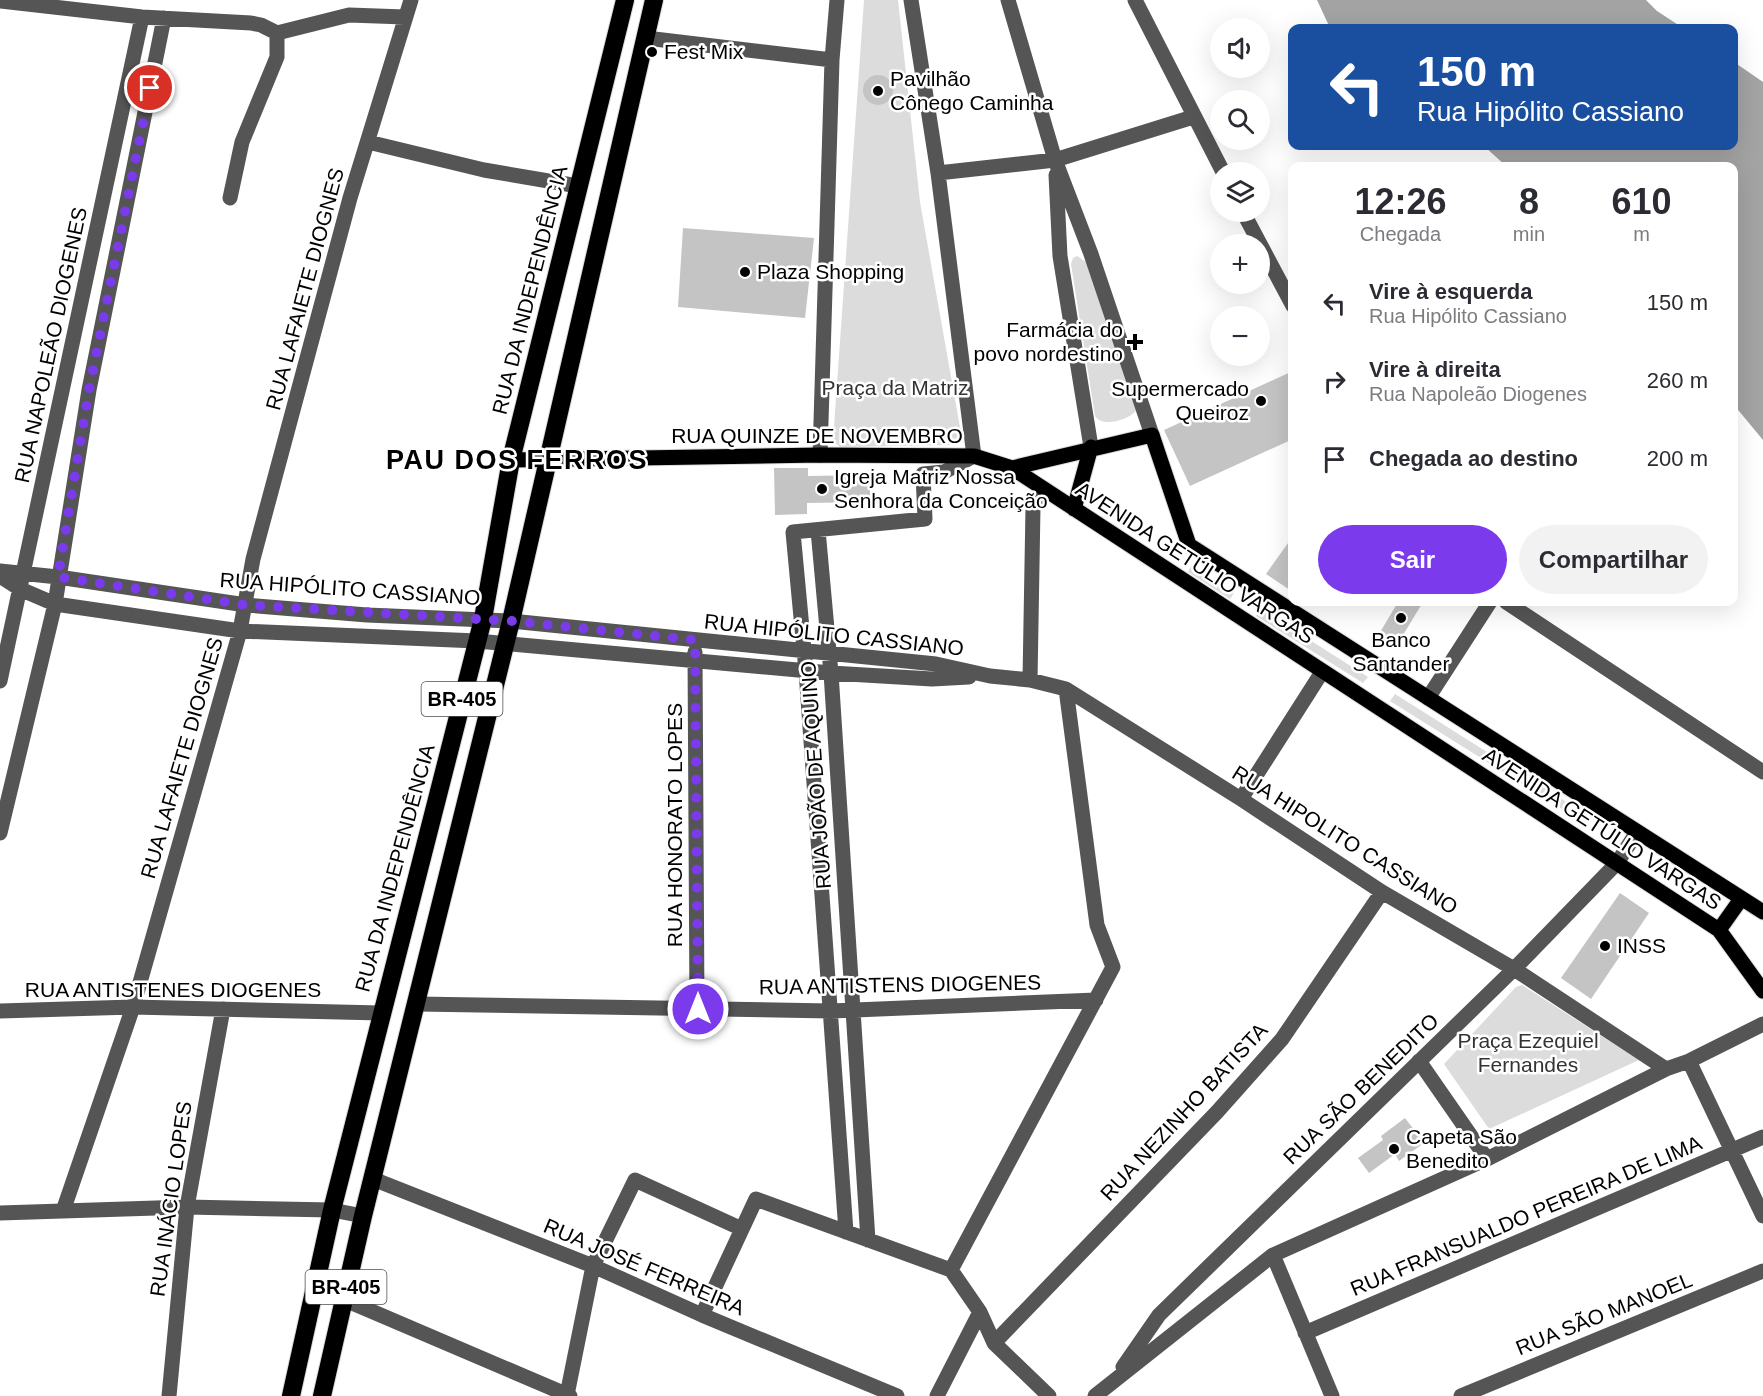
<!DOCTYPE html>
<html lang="pt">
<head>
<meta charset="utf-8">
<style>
	:root { --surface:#fff; --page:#f2f2f3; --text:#2b2b33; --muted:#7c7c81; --accent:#7c3aed }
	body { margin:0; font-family:Helvetica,sans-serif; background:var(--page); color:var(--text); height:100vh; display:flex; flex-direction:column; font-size:22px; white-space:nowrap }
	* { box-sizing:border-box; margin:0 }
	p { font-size:20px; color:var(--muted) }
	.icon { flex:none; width:33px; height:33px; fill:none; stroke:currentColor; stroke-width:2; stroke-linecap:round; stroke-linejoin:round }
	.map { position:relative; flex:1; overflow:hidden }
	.panel { position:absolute; left:1288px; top:162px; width:450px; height:444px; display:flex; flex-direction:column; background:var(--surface); border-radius:12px; box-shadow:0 6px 24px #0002 }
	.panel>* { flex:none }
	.top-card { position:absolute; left:1288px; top:24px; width:450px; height:126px; border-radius:12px; box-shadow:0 6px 24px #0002; background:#1a4fa0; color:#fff; overflow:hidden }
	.fabs { position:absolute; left:1210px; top:18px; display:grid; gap:12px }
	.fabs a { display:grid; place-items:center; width:60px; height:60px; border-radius:50%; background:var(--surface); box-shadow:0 6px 24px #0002; font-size:30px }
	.pin { position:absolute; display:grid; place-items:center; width:51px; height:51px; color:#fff; margin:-26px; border:3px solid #fff; border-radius:50%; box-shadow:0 2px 6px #0007 }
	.me { position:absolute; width:66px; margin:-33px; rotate:0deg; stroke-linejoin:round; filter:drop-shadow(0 0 4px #0008) }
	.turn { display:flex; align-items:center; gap:21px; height:126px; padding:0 30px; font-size:27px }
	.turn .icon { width:78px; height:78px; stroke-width:2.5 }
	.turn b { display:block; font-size:42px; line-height:51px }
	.eta { display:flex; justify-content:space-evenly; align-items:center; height:102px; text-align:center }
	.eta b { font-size:36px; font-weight:700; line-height:42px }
	.button { display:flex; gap:12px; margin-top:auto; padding:12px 30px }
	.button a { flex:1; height:69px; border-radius:36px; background:var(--accent); color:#fff; font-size:24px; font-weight:700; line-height:69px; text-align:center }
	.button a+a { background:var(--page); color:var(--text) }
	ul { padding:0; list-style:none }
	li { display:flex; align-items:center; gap:18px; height:78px; padding:0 30px }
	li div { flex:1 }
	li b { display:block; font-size:22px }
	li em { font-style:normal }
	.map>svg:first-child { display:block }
</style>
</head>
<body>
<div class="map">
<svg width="1763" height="1396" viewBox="0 0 1763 1396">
	<rect width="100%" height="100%" fill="#fff"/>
	<!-- green -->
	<path fill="#dcdcdc" d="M864 0H898L920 202 961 433 949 445 840 447 833 441Z
		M1077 256 1086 262 1136 411C1128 420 1102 428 1095 416L1071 264 1073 258Z
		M1191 566 1234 593 1230 599 1188 572Z
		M1261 609 1368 677 1363 683 1256 616Z
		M1395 694 1571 805 1567 812 1390 701Z
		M1522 985 1639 1060 1489 1129 1444 1064 1516 987Z"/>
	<!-- water -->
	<path fill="#a3a3a3" d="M1317 0H1646L1657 11 1683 28H1330Z
		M1734 62 1763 82V440L1734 405V166H1506L1484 146H1734Z"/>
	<!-- building -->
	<path fill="#c4c4c4" d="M863 90a15 15 0 1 1 30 0a15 15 0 1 1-30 0Z
		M683 228 814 238 805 318 678 307Z
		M1293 371V439L1190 486 1164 430Z
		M774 468H808V476L870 475V502L807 503V514L775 515Z
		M1293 536V592L1266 574Z
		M1398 602H1423L1397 645 1379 634Z
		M1620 893 1649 913 1591 999 1561 978Z
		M1405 1118 1424 1143 1399 1161 1395 1154 1369 1173 1358 1158 1383 1140 1381 1136Z"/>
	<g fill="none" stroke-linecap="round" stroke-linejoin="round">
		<defs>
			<path id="major" d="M511 460 820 455 974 456 1012 468 1719 930 1763 991
				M1012 468 1152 435 1189 545 1763 912
				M1074 509 1091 447
				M1719 930 1741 899"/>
			<path id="highway" d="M291 1396 332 1210 483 619 511 460 625 0
				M322 1396 363 1216 511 621 654 0"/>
		</defs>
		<!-- major casing -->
		<use href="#major" stroke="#dbdbdb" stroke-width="17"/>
		<!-- highway casing -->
		<use href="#highway" stroke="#dbdbdb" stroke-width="20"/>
		<!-- minor -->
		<path stroke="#555" stroke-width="15" d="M1008 0 1055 160 1091 254 1152 435
			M1135 0 1223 172
			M0 1 142 17 251 23 261 25 277 33
			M277 33 349 15 405 17
			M646 38 832 60
			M368 142 484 170 578 186
			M938 173 1055 160 1193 117
			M1056 175 1060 256 1091 447
			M230 198 242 142 277 57V33
			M1243 212 1293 306
			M820 455 832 60 837 0
			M818 530 831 673 868 1240
			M0 571 58 577 246 605 367 615 511 621 936 664 990 676 1030 680 1066 689 1241 799 1382 892 1514 969 1666 1069
			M0 576 20 589 55 604 240 631 477 641 831 673 932 679 969 677
			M1506 602 1763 772
			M695 652 697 1009
			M1030 680 1033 507 1047 492
			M0 681 142 17
			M1428 698 1490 602
			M1241 799 1322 672
			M0 833 55 604 89 390 164 18
			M417 1004 831 1011 1096 1000
			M0 1011 133 1007 381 1013
			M1419 1061 1487 1159
			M1689 1061 1763 1216
			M373 1179 593 1266 702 1315 897 1396
			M63 1211 133 1007 240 631 253 559 350 198 411 0
			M0 1213 187 1207 332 1210 363 1216
			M846 1232 806 671 793 532 925 519 923 474 944 472 974 456 938 173 911 0
			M1273 1255 1332 1396
			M951 1270 1113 967 1097 925 1066 689
			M343 1299 570 1396
			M980 1312 994 1343 1049 1396
			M702 1315 756 1199 951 1270
			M1305 1333 1763 1137
			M994 1343 1217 1112 1282 1039 1382 892
			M1123 1367 1159 1315 1514 969 1617 863 1637 832
			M567 1395 593 1266 635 1180 742 1229
			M169 1396 187 1207 223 1009
			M937 1396 980 1312 951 1270
			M1095 1396 1273 1255 1487 1159 1666 1069 1689 1061 1763 1024
			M1461 1396 1763 1271"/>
		<!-- major -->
		<use href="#major" stroke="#000" stroke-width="15"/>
		<!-- highway -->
		<use href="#highway" stroke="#000" stroke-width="18"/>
	</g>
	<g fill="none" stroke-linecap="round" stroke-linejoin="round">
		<!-- route -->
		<path stroke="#7c3aed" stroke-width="10" stroke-dasharray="0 18" d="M150 88 89 390 58 577 246 605 511 621 695 640 698 1009"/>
	</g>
	<!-- markers -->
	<g fill="#000" stroke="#fff" stroke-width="2">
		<circle cx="652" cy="52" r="6"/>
		<circle cx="878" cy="91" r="6"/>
		<circle cx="745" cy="272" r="6"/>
		<path d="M1132 333h6v6h6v6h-6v6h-6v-6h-6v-6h6z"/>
		<circle cx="1261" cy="401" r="6"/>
		<circle cx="822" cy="489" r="6"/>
		<circle cx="1401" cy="618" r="6"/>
		<circle cx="1605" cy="946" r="6"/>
		<circle cx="1394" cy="1149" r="6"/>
	</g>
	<g text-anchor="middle" stroke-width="5" stroke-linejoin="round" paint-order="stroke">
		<!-- shield labels -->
		<g fill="#fff" stroke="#4c4c4c" stroke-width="1.5">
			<rect x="421.5" y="682" width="81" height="34" rx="4.5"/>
			<rect x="305.5" y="1270" width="81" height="34" rx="4.5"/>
		</g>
		<g font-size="20" font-weight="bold" fill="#000">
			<text x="462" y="706">BR-405</text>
			<text x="346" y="1294">BR-405</text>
		</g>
		<!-- poi labels -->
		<g font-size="21" fill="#000" stroke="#fff" text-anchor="start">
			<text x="664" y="59">Fest Mix</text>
			<text x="890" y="86">Pavilhão<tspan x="890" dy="24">Cônego Caminha</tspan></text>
			<text x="757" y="279">Plaza Shopping</text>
			<text x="1123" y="337" text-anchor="end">Farmácia do<tspan x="1123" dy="24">povo nordestino</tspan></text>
			<text x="1249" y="396" text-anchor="end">Supermercado<tspan x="1249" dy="24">Queiroz</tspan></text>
			<text x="834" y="484">Igreja Matriz Nossa<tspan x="834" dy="24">Senhora da Conceição</tspan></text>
			<text x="1401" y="647" text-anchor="middle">Banco<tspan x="1401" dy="24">Santander</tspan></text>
			<text x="1617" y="953">INSS</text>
			<text x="1406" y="1144">Capeta São<tspan x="1406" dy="24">Benedito</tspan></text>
		</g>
		<!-- street labels -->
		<g font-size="21" fill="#000" stroke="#fff">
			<text transform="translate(305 289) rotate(-75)" y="7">RUA LAFAIETE DIOGNES</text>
			<text transform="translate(530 290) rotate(-76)" y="7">RUA DA INDEPENDÊNCIA</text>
			<text transform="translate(51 345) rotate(-78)" y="7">RUA NAPOLEÃO DIOGENES</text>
			<text x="817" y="443">RUA QUINZE DE NOVEMBRO</text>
			<text transform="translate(1195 563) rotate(33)" y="7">AVENIDA GETÚLIO VARGAS</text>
			<text transform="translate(350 589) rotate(4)" y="7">RUA HIPÓLITO CASSIANO</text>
			<text transform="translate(834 635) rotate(6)" y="7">RUA HIPÓLITO CASSIANO</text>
			<text transform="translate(182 758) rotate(-74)" y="7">RUA LAFAIETE DIOGNES</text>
			<text transform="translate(816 775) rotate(-94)" y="7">RUA JOÃO DE AQUINO</text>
			<text transform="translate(675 825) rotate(-90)" y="7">RUA HONORATO LOPES</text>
			<text transform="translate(1602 829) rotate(33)" y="7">AVENIDA GETÚLIO VARGAS</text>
			<text transform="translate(1345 840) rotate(32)" y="7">RUA HIPOLITO CASSIANO</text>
			<text transform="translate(395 868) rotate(-75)" y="7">RUA DA INDEPENDÊNCIA</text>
			<text transform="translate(900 985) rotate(-1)" y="7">RUA ANTISTENS DIOGENES</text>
			<text x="173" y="997">RUA ANTISTENES DIOGENES</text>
			<text transform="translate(1361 1089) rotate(-44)" y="7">RUA SÃO BENEDITO</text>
			<text transform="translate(1184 1112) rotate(-47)" y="7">RUA NEZINHO BATISTA</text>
			<text transform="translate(171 1199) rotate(-82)" y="7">RUA INÁCIO LOPES</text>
			<text transform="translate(1526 1216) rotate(-23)" y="7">RUA FRANSUALDO PEREIRA DE LIMA</text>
			<text transform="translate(644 1267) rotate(23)" y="7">RUA JOSÉ FERREIRA</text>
			<text transform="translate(1604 1314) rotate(-22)" y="7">RUA SÃO MANOEL</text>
		</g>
		<!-- park labels -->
		<g font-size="21" fill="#333" stroke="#fff">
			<text x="895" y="395">Praça da Matriz</text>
			<text x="1528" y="1048">Praça Ezequiel<tspan x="1528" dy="24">Fernandes</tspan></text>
		</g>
		<!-- district labels -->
		<g font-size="27" font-weight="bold" letter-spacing="1.5" fill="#000" stroke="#fff">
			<text x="517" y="469">PAU DOS FERROS</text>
		</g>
	</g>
</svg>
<div class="fabs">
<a><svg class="icon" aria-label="sound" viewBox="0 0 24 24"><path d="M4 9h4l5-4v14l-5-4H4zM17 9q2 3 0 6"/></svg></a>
<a><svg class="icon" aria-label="search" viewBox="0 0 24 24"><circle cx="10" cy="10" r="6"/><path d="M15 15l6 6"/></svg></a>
<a><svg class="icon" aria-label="layers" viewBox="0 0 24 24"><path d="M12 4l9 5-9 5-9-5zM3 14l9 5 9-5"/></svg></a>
<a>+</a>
<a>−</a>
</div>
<div class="pin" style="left:150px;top:88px;background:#d93025"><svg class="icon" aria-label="arrive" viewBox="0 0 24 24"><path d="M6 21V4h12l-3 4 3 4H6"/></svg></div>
<svg class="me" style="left:698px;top:1009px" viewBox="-20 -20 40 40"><circle r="17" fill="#7c3aed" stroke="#fff" stroke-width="3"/><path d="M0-11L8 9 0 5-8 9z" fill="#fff"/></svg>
<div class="top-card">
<div class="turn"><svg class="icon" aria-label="left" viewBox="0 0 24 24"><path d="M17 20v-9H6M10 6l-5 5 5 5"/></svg><div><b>150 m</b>Rua Hipólito Cassiano</div></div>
</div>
<section class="panel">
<div class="eta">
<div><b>12:26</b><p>Chegada</p></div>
<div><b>8</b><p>min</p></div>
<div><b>610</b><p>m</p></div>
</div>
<ul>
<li><svg class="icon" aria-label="left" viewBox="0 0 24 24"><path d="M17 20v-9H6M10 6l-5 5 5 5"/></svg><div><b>Vire à esquerda</b><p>Rua Hipólito Cassiano</p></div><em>150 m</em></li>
<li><svg class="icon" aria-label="right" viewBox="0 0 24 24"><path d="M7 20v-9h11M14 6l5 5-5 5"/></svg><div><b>Vire à direita</b><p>Rua Napoleão Diogenes</p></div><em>260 m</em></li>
<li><svg class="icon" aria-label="arrive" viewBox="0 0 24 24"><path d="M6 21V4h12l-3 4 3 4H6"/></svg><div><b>Chegada ao destino</b></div><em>200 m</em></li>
</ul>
<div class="button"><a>Sair</a><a>Compartilhar</a></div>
</section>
</div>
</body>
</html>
